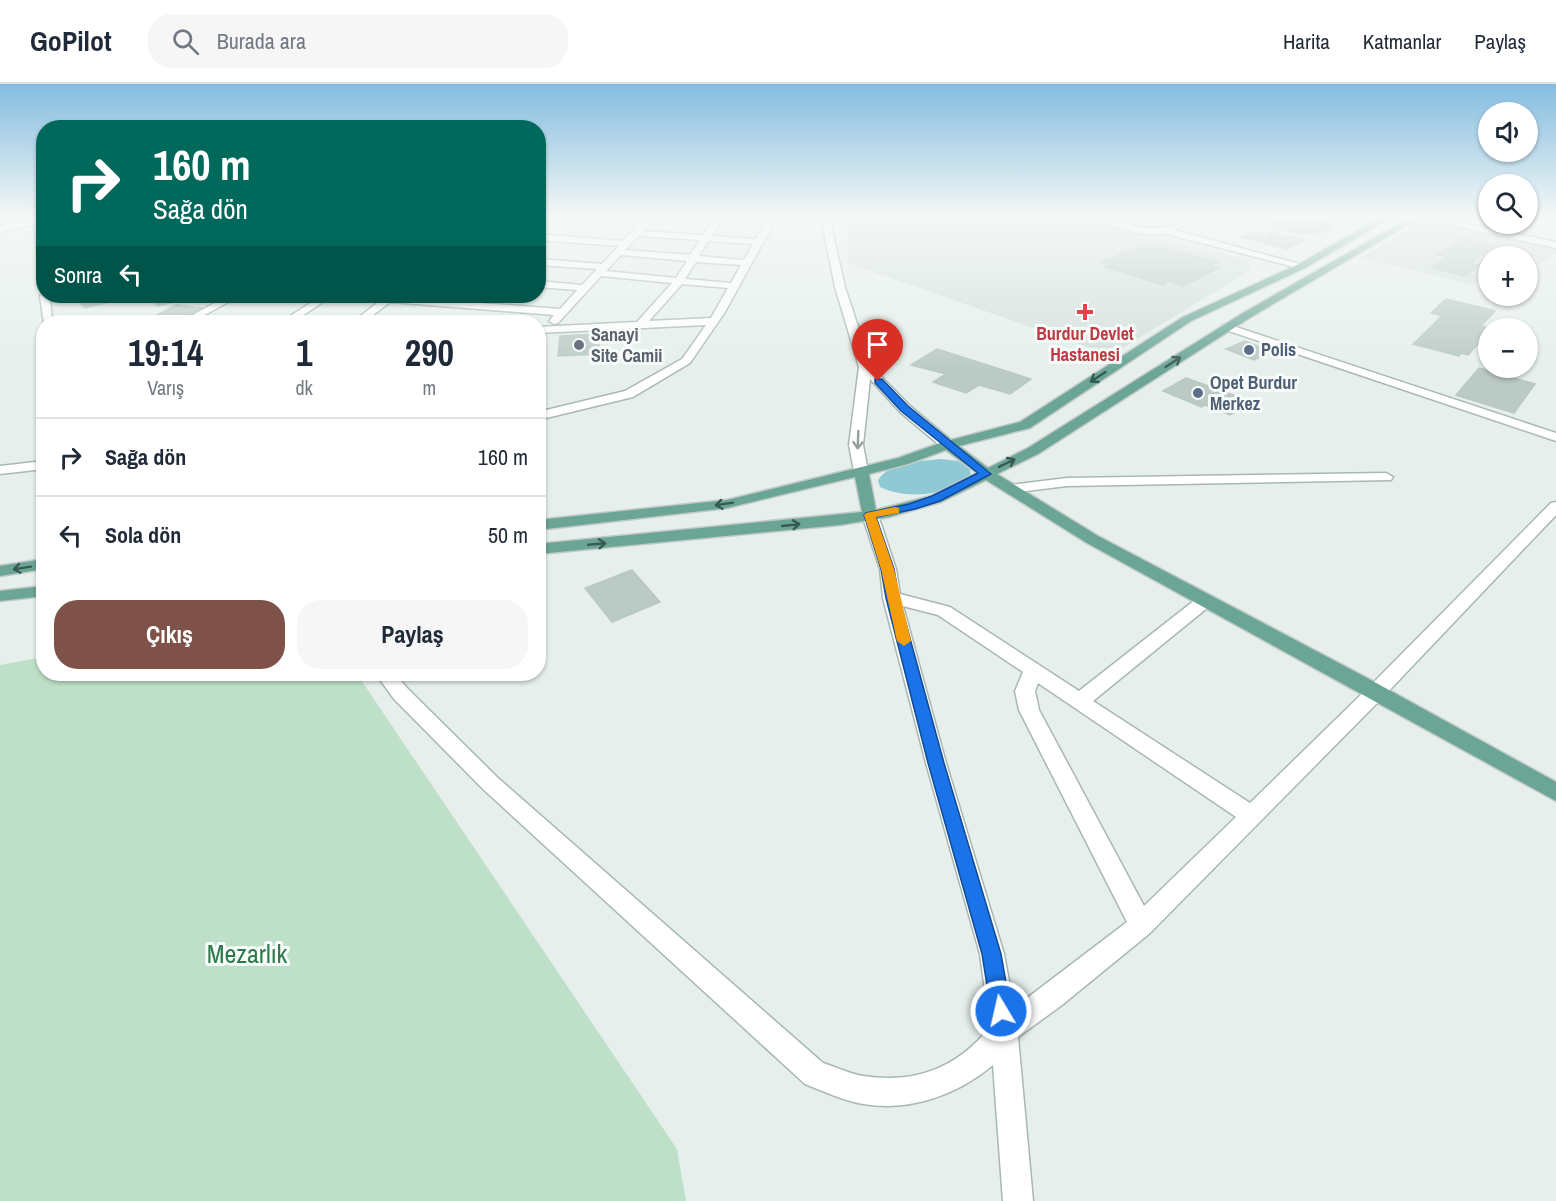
<!DOCTYPE html>
<html lang="tr">
<head>
<meta charset="utf-8">
<style>
	:root { --surface:#fff; --page:#f6f6f7; --text:#1f2937; --muted:#747a83; --line:#e0e1e3; --accent:#7f5249 }
	body { margin:0; font-family:"Archivo Narrow",sans-serif; background:var(--page); color:var(--text); height:100vh; display:flex; flex-direction:column; font-size:22px; white-space:nowrap }
	* { box-sizing:border-box; margin:0 }
	p { font-size:20px; color:var(--muted) }
	.icon { flex:none; width:33px; height:33px; fill:none; stroke:currentColor; stroke-width:2; stroke-linecap:round; stroke-linejoin:round }
	.map { position:relative; flex:1; overflow:hidden }
	.panel { position:absolute; left:36px; top:231px; width:510px; height:366px; display:flex; flex-direction:column; background:var(--surface); border-radius:24px; box-shadow:0 2px 4px #0004 }
	.panel>* { flex:none }
	.hud { position:absolute; left:36px; top:36px; width:510px; height:183px; border-radius:24px; box-shadow:0 2px 4px #0004; background:#00695c; color:#fff; overflow:hidden }
	.fabs { position:absolute; left:1478px; top:18px; display:grid; gap:12px }
	.fabs a { display:grid; place-items:center; width:60px; height:60px; border-radius:50%; background:var(--surface); box-shadow:0 2px 4px #0004; font-size:30px }
	.pin { position:absolute; display:grid; place-items:center; width:51px; height:51px; color:#fff; margin:-62px -26px; border-radius:50% 50% 50% 0; rotate:-45deg; box-shadow:0 0 6px #0007 }
	.pin .icon { rotate:45deg }
	.me { position:absolute; width:66px; margin:-33px; rotate:351deg; stroke-linejoin:round; filter:drop-shadow(0 0 4px #0008) }
	.turn { display:flex; align-items:center; gap:21px; height:126px; padding:0 18px; font-size:27px }
	.turn .icon { width:78px; height:78px; stroke-width:2.5 }
	.turn b { display:block; font-size:42px; line-height:51px }
	.then { display:flex; align-items:center; height:57px; padding:0 18px; background:#0003; gap:12px; font-size:22px }
	.eta { display:flex; justify-content:space-evenly; align-items:center; height:102px; text-align:center }
	.eta b { font-size:36px; font-weight:700; line-height:42px }
	.primary-button { display:flex; gap:12px; margin-top:auto; padding:12px 18px }
	.primary-button a { flex:1; height:69px; border-radius:24px; background:var(--accent); color:#fff; font-size:24px; font-weight:700; line-height:69px; text-align:center }
	.primary-button a+a { background:var(--page); color:var(--text) }
	ul { padding:0; list-style:none }
	li { display:flex; align-items:center; gap:18px; height:78px; padding:0 18px; border-top:2px solid var(--line) }
	li div { flex:1 }
	li b { display:block; font-size:22px }
	li em { font-style:normal }
	header { display:flex; align-items:center; gap:36px; box-sizing:border-box; height:84px; padding:0 30px; background:var(--surface); border-bottom:2px solid var(--line) }
	header strong { font-size:28px }
	nav { display:flex; gap:33px; margin-inline-start:auto; font-size:21px }
	.search { width:420px; height:54px; background:var(--page); display:flex; align-items:center; gap:15px; box-sizing:border-box; padding:0 21px; border-radius:24px; color:var(--muted); font-size:22px }
	.map>svg:first-child { display:block }
</style>
</head>
<body>
<header>
<strong>GoPilot</strong>
<div class="search"><svg class="icon" aria-label="search" viewBox="0 0 24 24"><circle cx="10" cy="10" r="6"/><path d="M15 15l6 6"/></svg>Burada ara</div>
<nav><a>Harita</a><a>Katmanlar</a><a>Paylaş</a></nav>
</header>
<div class="map">
<svg width="1556" height="1117" viewBox="0 0 1556 1117">
	<rect width="100%" height="100%" fill="#e6efeb"/>
	<!-- built -->
	<path fill="#d4dfda" d="M850 133H1063L1247 175 1251 186 1111 271 847 179Z
		M1423 136 1556 165V169L1527 188V172H1488V192L1484 191 1474 201 1360 174Z"/>
	<!-- green -->
	<path fill="#bfe0c8" d="M43 573 44 590H357L677 1065 686 1117H0V581Z"/>
	<!-- water -->
	<path fill="#8ec9d4" d="M941 375 958 377 969 382 971 391C948 412 907 416 880 403L878 396C890 378 921 377 941 375Z"/>
	<!-- building -->
	<path fill="#bbcac4" stroke="#b8c9c2" stroke-width="1.5" d="M1268 133H1306L1327 139 1325 140 1330 141 1326 143 1332 144 1323 148 1299 150 1272 143 1275 141 1268 139 1272 137 1263 135Z
		M1272 148 1305 156 1287 165 1241 153 1253 149 1265 152Z
		M1463 155 1494 162 1471 179 1480 181 1465 192 1432 184 1448 173 1437 170Z
		M1144 160 1152 163 1156 161 1218 178 1211 182 1219 184 1183 202 1169 197 1163 201 1105 183 1110 181 1102 178Z
		M85 212H112L118 216 85 224 75 214Z
		M146 212H186L189 214 158 222Z
		M1446 215 1495 227 1481 242 1489 244 1488 249 1468 271 1461 269 1459 272 1413 260 1442 232 1431 229Z
		M176 221 202 224 176 238 149 235Z
		M599 250V270L558 272 560 252Z
		M1245 257 1272 268 1254 276 1226 265Z
		M937 265 1031 295 1010 310 979 301 966 309 933 298 946 290 911 281Z
		M1479 284 1535 300 1514 329 1456 311Z
		M1186 294 1233 311 1213 324 1204 321 1202 323 1163 307Z
		M1233 311 1251 318 1230 331 1213 324Z
		M632 486 660 518 612 538 585 504Z"/>
	<g fill="none" stroke-linecap="round" stroke-linejoin="round">
		<defs>
			<path id="minor" d="M646 133H655L643 147 703 151 713 136 707 133H777L725 228 690 279 633 313 538 336V328L625 307 682 275 706 241 538 249V243L637 238 672 199 601 192 558 239 554 240 549 237 554 231 390 218 364 238H353L386 212 560 225 577 206 538 203V197L582 201 597 185 538 181V175L602 180 619 162 538 156V150L623 157ZM721 136 765 139 756 155 712 152ZM638 152 700 156 690 171 625 166ZM708 157 753 160 744 176 699 172ZM621 171 687 177 676 194 606 187ZM696 178 741 181 731 199 685 195ZM682 200 728 204 711 234 649 237Z
				M821 133H829L845 203 871 282 910 322 953 358 955 361 953 364H943L900 328 870 295 863 361 868 387 861 391 854 387 849 361 859 283 835 203Z
				M1077 133H1092L1143 144H1166L1191 133H1202L1175 146 1307 182 1302 185 1167 150H1143Z
				M1415 133H1431L1556 158V164Z
				M38 134 42 137 41 139 0 148V142Z
				M44 140V199L39 196 35 144Z
				M44 209V212H50L52 238H44V240L40 212Z
				M227 212H239L192 238H180Z
				M321 212H332L293 238H281Z
				M1227 240 1556 349V357L1223 245V241Z
				M44 377V385L0 390V382Z
				M1386 389 1393 393 1391 396 1067 402 1010 409 1003 405 1010 401 1067 394Z
				M1556 418V431L1384 612 1150 849 1062 921 1018 953 1033 1117H1003L993 981C957 1011 910 1028 863 1020 844 1017 823 1007 805 1000L484 706 394 615 376 590H395L408 605 498 694 823 979C836 983 850 990 863 992 916 1000 957 984 990 943L980 870 926 679 883 514 880 485 862 431 865 428H875L878 431 896 485 900 510 950 523 1079 607 1200 512H1212L1215 516 1212 520 1093 617 1250 719 1370 602 1551 419ZM903 522 938 531 1023 588 1015 607 1019 626 1127 838 1014 924 1004 870 946 679ZM1038 599 1236 733 1144 822 1039 626 1035 607Z"/>
			<path id="major" d="M1382 133H1392L1305 184 1191 237 1030 344 959 362 988 384 1028 364 1243 229 1411 133H1421L1251 233 1038 370 997 390 1098 452 1369 595 1556 698V717L1087 459 986 396 941 418 889 433 840 441 538 470V460L862 428 855 393 727 424 538 446V436L727 416 898 374 943 358 1020 338 1183 233 1299 180ZM946 366 977 389 931 412 876 426 869 390 908 380Z
				M44 475V485L0 492V482Z
				M44 502V512L0 517V507Z"/>
		</defs>
		<!-- minor casing -->
		<use href="#minor" stroke="#a8b8b2" stroke-width="3"/>
		<!-- major casing -->
		<use href="#major" stroke="#c2cac8" stroke-width="3"/>
		<!-- minor -->
		<use href="#minor" fill="#fff" fill-rule="evenodd"/>
		<!-- major -->
		<use href="#major" fill="#6aa596" fill-rule="evenodd"/>
	</g>
	<!-- one-way arrows -->
	<defs><path id="oneway-shaft" d="M-6 0H5M1.5-3L5.5 0L1.5 3" fill="none" stroke-width="1.6" stroke-linecap="round" stroke-linejoin="round" transform="scale(1.5)"/></defs>
	<g stroke="#365b51">
		<use href="#oneway-shaft" transform="translate(1173 278) rotate(-33)"/>
		<use href="#oneway-shaft" transform="translate(1098 293) rotate(147)"/>
		<use href="#oneway-shaft" transform="translate(1007 379) rotate(-26)"/>
		<use href="#oneway-shaft" transform="translate(724 420) rotate(171)"/>
		<use href="#oneway-shaft" transform="translate(791 441) rotate(-6)"/>
		<use href="#oneway-shaft" transform="translate(597 460) rotate(-5)"/>
		<use href="#oneway-shaft" transform="translate(22 484) rotate(171)"/>
	</g>
	<use stroke="#92a09c" href="#oneway-shaft" transform="translate(858 356) rotate(92)"/>
	<!-- sky -->
	<linearGradient id="sky" x2="0" y2="1"><stop stop-color="#84bce0"/><stop offset="0.46" stop-color="#f4f8f6"/><stop offset="1" stop-color="#f4f8f6" stop-opacity="0"/></linearGradient>
	<rect width="1556" height="289" fill="url(#sky)"/>
	<!-- route -->
	<path fill="#1a73e8" stroke="#114b97" stroke-width="1.5" d="M875 295H882L908 322 991 390 940 417 915 425 876 433 894 485 899 514 944 679 1001 870 1011 927 1008 934 1001 937 994 934 991 927 982 870 928 679 886 514 881 485 864 431 866 429 909 420 932 412 978 389 901 327 875 299Z"/>
	<!-- slow -->
	<path fill="#f59e0b" d="M895 423 899 424V429L876 433 894 485 911 557 904 562 897 557 881 485 864 431 866 429Z"/>
	<!-- markers -->
	<path fill="#e0444e" stroke="#f7fbf9" stroke-width="2" d="M1082 219h6v6h6v6h-6v6h-6v-6h-6v-6h6z"/>
	<circle fill="#6b7280" stroke="#f7fbf9" stroke-width="2" cx="579" cy="261" r="6"/>
	<g fill="#5c6f8a" stroke="#f7fbf9" stroke-width="2">
		<circle cx="1249" cy="266" r="6"/>
		<circle cx="1198" cy="309" r="6"/>
	</g>
	<g text-anchor="middle" stroke-width="6" stroke-linejoin="round" paint-order="stroke">
		<!-- far-health labels -->
		<g font-size="18" font-weight="bold" fill="#be3a42" stroke="#f7fbf9">
			<text x="1085" y="256">Burdur Devlet<tspan x="1085" dy="21">Hastanesi</tspan></text>
		</g>
		<!-- far-worship labels -->
		<g font-size="18" font-weight="bold" fill="#5b616d" stroke="#f7fbf9" text-anchor="start">
			<text x="591" y="257">Sanayi<tspan x="591" dy="21">Site Camii</tspan></text>
		</g>
		<!-- far-service labels -->
		<g font-size="18" font-weight="bold" fill="#4e5e75" stroke="#f7fbf9" text-anchor="start">
			<text x="1261" y="272">Polis</text>
			<text x="1210" y="305">Opet Burdur<tspan x="1210" dy="21">Merkez</tspan></text>
		</g>
		<!-- near-park labels -->
		<g font-size="26" fill="#2d7a4b" stroke="#f7fbf9">
			<text x="247" y="879">Mezarlık</text>
		</g>
	</g>
</svg>
<div class="fabs">
<a><svg class="icon" aria-label="sound" viewBox="0 0 24 24"><path d="M4 9h4l5-4v14l-5-4H4zM17 9q2 3 0 6"/></svg></a>
<a><svg class="icon" aria-label="search" viewBox="0 0 24 24"><circle cx="10" cy="10" r="6"/><path d="M15 15l6 6"/></svg></a>
<a>+</a>
<a>−</a>
</div>
<div class="pin" style="left:878px;top:297px;background:#d93025"><svg class="icon" aria-label="arrive" viewBox="0 0 24 24"><path d="M6 21V4h12l-3 4 3 4H6"/></svg></div>
<svg class="me" style="left:1001px;top:927px" viewBox="-20 -20 40 40"><circle r="17" fill="#1a73e8" stroke="#fff" stroke-width="3"/><path d="M0-11L8 9 0 5-8 9z" fill="#fff"/></svg>
<div class="hud">
<div class="turn"><svg class="icon" aria-label="right" viewBox="0 0 24 24"><path d="M7 20v-9h11M14 6l5 5-5 5"/></svg><div><b>160 m</b>Sağa dön</div></div>
<div class="then">Sonra<svg class="icon" aria-label="left" viewBox="0 0 24 24"><path d="M17 20v-9H6M10 6l-5 5 5 5"/></svg></div>
</div>
<section class="panel">
<div class="eta">
<div><b>19:14</b><p>Varış</p></div>
<div><b>1</b><p>dk</p></div>
<div><b>290</b><p>m</p></div>
</div>
<ul>
<li><svg class="icon" aria-label="right" viewBox="0 0 24 24"><path d="M7 20v-9h11M14 6l5 5-5 5"/></svg><div><b>Sağa dön</b></div><em>160 m</em></li>
<li><svg class="icon" aria-label="left" viewBox="0 0 24 24"><path d="M17 20v-9H6M10 6l-5 5 5 5"/></svg><div><b>Sola dön</b></div><em>50 m</em></li>
</ul>
<div class="primary-button"><a>Çıkış</a><a>Paylaş</a></div>
</section>
</div>
</body>
</html>
